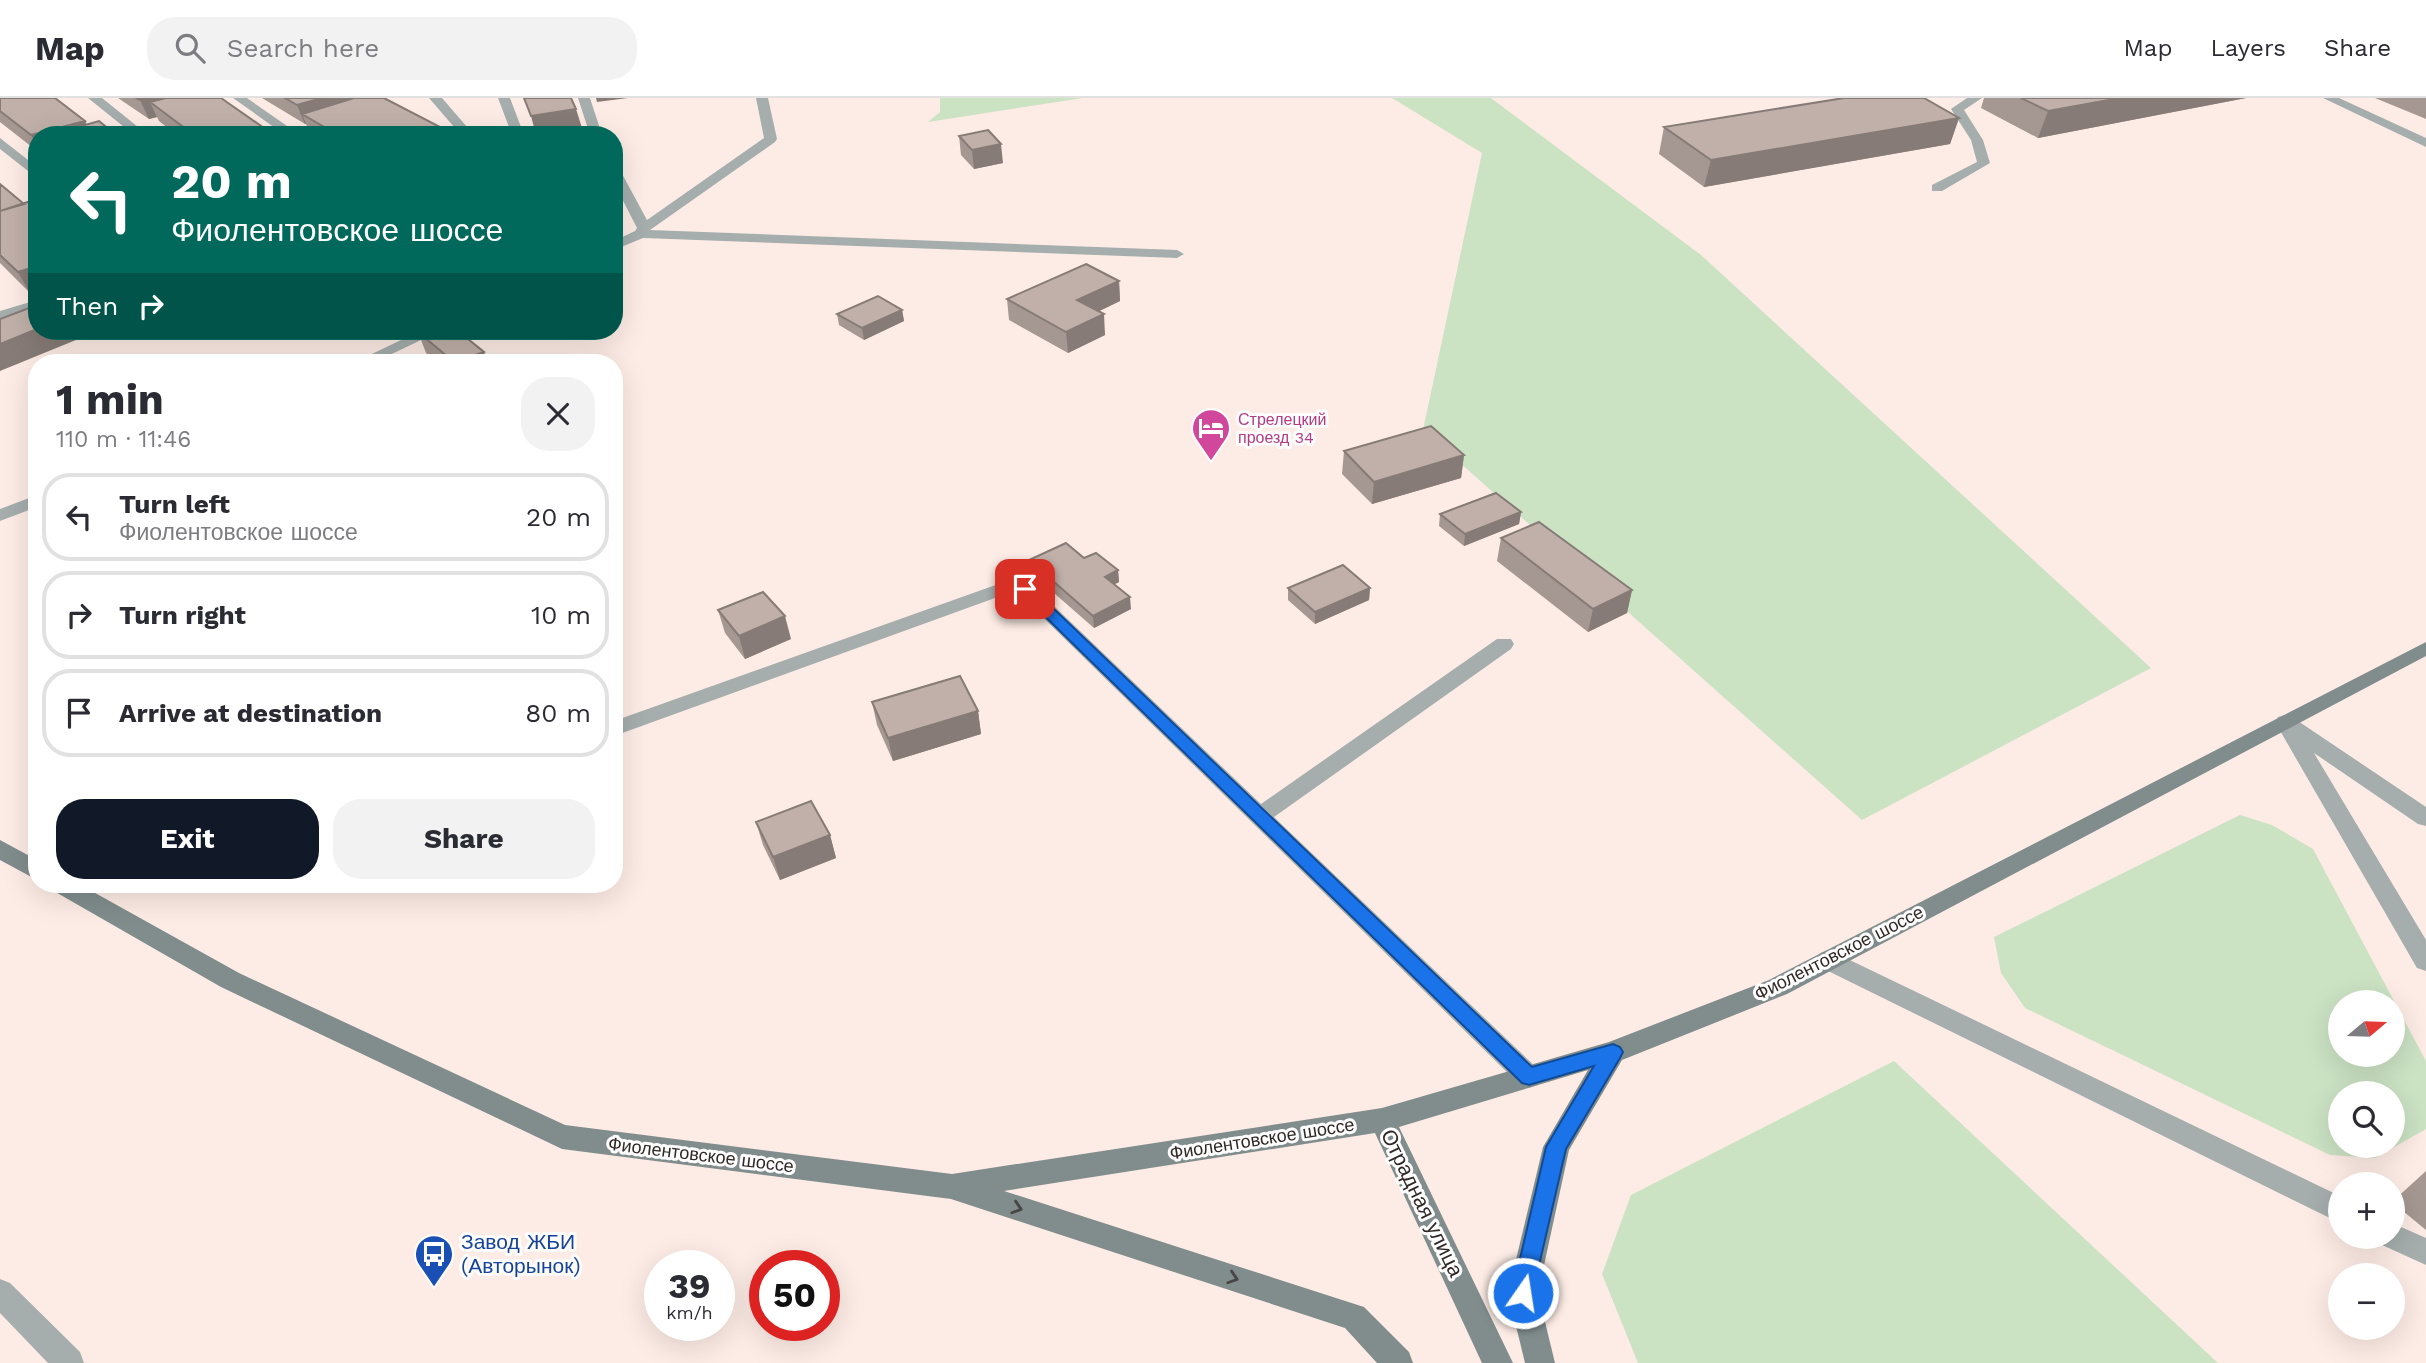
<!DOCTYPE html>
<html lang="en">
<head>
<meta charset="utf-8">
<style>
	:root { --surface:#fff; --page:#f2f2f3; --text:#2b2b33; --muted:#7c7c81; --line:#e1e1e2; --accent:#111827 }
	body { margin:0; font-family:"Work Sans",sans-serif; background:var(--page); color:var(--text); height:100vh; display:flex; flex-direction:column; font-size:26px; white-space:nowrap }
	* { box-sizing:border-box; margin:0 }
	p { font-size:23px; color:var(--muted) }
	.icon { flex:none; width:38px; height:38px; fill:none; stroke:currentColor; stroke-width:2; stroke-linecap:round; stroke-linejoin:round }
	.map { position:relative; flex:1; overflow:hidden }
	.drawer { position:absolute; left:28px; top:256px; width:595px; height:539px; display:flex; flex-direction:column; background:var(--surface); border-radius:28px; box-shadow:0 7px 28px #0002 }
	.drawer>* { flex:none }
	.banner { position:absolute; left:28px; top:28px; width:595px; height:214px; border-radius:28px; box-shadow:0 7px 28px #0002; background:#00695c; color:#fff; overflow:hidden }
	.needle { width:46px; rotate:71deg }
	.controls { position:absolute; left:2328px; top:892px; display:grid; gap:14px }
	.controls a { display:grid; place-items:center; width:77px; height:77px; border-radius:50%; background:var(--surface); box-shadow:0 7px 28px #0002; font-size:35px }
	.speed { position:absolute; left:644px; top:1152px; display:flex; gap:14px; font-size:35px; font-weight:700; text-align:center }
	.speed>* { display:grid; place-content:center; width:91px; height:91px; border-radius:50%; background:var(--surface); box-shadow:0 7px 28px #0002; line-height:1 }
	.speed small { font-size:18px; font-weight:400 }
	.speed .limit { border:10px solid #d22; background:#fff; color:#111 }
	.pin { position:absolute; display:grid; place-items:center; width:60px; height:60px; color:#fff; margin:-30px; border-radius:14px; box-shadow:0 4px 10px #0006 }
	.me { position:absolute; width:77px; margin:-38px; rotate:13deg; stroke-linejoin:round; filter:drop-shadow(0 0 5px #0008) }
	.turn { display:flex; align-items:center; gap:24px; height:147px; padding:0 28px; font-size:32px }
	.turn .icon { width:91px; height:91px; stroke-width:2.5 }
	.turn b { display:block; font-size:49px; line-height:60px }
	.then { display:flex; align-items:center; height:66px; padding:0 28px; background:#0003; gap:14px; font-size:26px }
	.round { display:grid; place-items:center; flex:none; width:74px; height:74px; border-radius:28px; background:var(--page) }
	.head { display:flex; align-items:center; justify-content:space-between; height:119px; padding:0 28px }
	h1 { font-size:42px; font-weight:700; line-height:52px }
	.button { display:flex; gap:14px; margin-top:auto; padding:14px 28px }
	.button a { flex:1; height:80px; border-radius:28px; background:var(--accent); color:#fff; font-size:28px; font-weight:700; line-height:80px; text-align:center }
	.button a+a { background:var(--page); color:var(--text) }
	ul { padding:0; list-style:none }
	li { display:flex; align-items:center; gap:21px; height:88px; margin:0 14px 10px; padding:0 14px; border:4px solid var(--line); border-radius:28px }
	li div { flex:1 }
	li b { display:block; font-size:26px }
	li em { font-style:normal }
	header { display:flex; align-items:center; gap:42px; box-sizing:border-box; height:98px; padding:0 35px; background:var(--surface); border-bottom:2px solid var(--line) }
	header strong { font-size:33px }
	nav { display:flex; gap:38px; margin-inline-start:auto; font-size:24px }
	.search { width:490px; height:63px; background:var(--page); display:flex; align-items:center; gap:18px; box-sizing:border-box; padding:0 24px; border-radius:28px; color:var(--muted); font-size:26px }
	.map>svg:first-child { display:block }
</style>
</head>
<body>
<header>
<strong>Map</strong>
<div class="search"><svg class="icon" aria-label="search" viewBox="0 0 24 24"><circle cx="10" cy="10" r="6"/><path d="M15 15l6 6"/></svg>Search here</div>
<nav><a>Map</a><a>Layers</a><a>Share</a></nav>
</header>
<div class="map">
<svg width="2426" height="1265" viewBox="0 0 2426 1265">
	<rect width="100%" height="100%" fill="#fdece5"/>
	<!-- green -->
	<path fill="#cbe2c3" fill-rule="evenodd" d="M940 0H1083L928 24 940 14Z
		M1392 0H1491L1701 157 2151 570 1862 722 1423 332 1482 55Z
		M2240 717 2272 727 2313 751 2426 963V1031L2375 1060 2330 1057 2025 910 2001 875 1994 839ZM2340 905H2392V957H2340ZM2340 996H2392V1048H2340Z
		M1894 963 2218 1265H1638L1602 1176 1631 1097Z"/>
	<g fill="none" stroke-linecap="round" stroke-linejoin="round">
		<!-- lane -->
		<path fill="#a5aead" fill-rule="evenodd" d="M88 0H102L148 37H134Z
			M233 0H247L300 37H285Z
			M429 0H442L474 37H461Z
			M498 0H510L524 37H512Z
			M578 0H590L602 37H590Z
			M756 0H768L777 41 775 44 650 132 1177 152 1184 156 1177 160 643 140 614 152V143L635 133 637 130 614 85V68L620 72 647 122 764 40Z
			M1967 0H1982L1964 12 1983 42 1990 65 1942 93H1932V87L1977 64 1971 42 1951 11Z
			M2323 0H2339L2426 40V49Z
			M0 40 37 69V80L0 51Z
			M37 202V211L0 223V213Z
			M420 233H440L375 264H355Z
			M37 397V409L0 423V411Z
			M1004 484 1032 487 1261 706 1497 541H1511L1514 546 1511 551 1274 719 1538 971 1542 979 1538 987 1529 990 1520 987 1020 497 1006 496 614 638V623Z
			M2285 617 2292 619 2426 709V728L2418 726 2314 655 2426 842V873L2417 870 2275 624 2278 619Z
			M1829 852 2340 1098V1125L1820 869 1817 862 1820 855Z
			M2392 1125 2426 1140V1167L2382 1147 2378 1139H2392Z"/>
		<!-- street -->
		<path fill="#a5aead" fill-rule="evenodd" d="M0 1181 10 1185 80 1254 84 1265H48L0 1215Z"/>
		<!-- secondary -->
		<path fill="#818d8d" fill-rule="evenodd" d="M2426 544V558L1787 896 1622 962 1569 1052 1538 1195 1555 1265H1525L1508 1195 1543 1049 1588 972 1399 1029 1513 1265H1482L1375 1035 1004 1093 1364 1209 1409 1254 1413 1265H1377L1345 1230 951 1101 562 1051 221 889 52 792 48 786H79L239 875 565 1027 952 1076 1382 1010 1609 944 1769 882Z
			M0 742 37 762V782L0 762Z"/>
	</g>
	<!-- wall -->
	<path fill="#a59791" d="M0 0 87 26 116 37H37V53L0 24Z
		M118 0H221L274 37H177L159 23 157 19 149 21Z
		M262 0H384L442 30 444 37H314L310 35 306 26H305Z
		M1984 0H2246L2038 40 1981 10Z
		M2375 0H2426V21Z
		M1959 20 1950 46 1704 89 1659 56 1664 29Z
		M959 38 1003 65 974 71 961 57Z
		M0 86 24 106 37 105V193L30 195 0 165Z
		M1119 183 1120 203 1099 213 1105 237 1068 255 1009 222 1007 201Z
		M902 212 904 223 864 242 839 227 837 216Z
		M418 234 484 254 488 264H437L426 255Z
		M1344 353 1464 357 1461 380 1372 406 1342 376Z
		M1521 414 1519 426 1464 448 1439 428 1440 416Z
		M1501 440 1632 492 1627 515 1588 534 1497 463Z
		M1084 460 1118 472 1119 484 1114 486 1131 511 1094 530 1030 474 1029 462Z
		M1288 490H1370L1369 502 1315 526 1288 502Z
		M718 512 791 541 745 561 725 535Z
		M872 604 978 613 981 636 893 663 877 627Z
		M756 724 830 737 836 760 780 782 763 747Z
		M2426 1073V1132L2392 1104Z"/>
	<!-- shaded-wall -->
	<path fill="#867b76" d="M149 0H199L150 4 157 19 149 21 140 2Z
		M322 0H375L302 16 306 26H305L297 7Z
		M596 0H628L597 4Z
		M2120 0H2246L2038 40 2048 13Z
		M576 11 582 30 536 37 531 18Z
		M1959 20 1950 46 1704 89 1711 62Z
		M85 23 92 37H37V43L34 41 37 45V48L31 37Z
		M442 30 444 37H422Z
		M1001 46 1003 65 974 71 972 52Z
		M37 168V193L30 195 18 174Z
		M1119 183 1120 203 1079 223 1077 202Z
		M902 212 904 223 864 242 862 230Z
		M1104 216 1105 237 1068 255 1066 234Z
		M37 231V233H98L0 273V246Z
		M484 254 488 264H456Z
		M1464 357 1461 380 1372 406 1374 384Z
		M1521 414 1519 426 1464 448 1465 436Z
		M1118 472 1119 484 1106 491 1105 479Z
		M1370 490 1369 502 1315 526V514Z
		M1632 492 1627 515 1588 534 1593 511Z
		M1130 499 1131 511 1094 530 1093 518Z
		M785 518 791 541 745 561 739 538Z
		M978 613 981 636 893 663 888 640Z
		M830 737 836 760 780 782 773 759Z"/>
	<!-- building -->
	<path fill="#c0b0a9" stroke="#867b76" stroke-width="2" d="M0 0H55L85 23 31 37 0 13Z
		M136 0H149L140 2Z
		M166 0H221L274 37H194L150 4Z
		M285 0H322L297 7Z
		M354 0H384L442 30 422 37H338L302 16Z
		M524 0H571L576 11 531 18Z
		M1844 0H1924L1959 20 1711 62 1664 29Z
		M2021 0H2120L2048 13Z
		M99 23 116 37H49Z
		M988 32 1001 46 972 52 959 38Z
		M0 86 24 106 0 113Z
		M34 102 37 105V168L18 174 0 157V113Z
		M1086 166 1119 183 1077 202 1104 216 1066 234 1007 201Z
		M878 198 902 212 862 230 837 216Z
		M37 207V231L0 246V221Z
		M420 233H458L484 254 454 264 418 234Z
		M1431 328 1464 357 1374 384 1344 353Z
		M1496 395 1521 414 1465 436 1440 416Z
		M1539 424 1632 492 1593 511 1501 440Z
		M1066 445 1084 460 1096 455 1118 472 1105 479 1130 499 1093 518 1029 462Z
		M1343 467 1370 490 1315 514 1288 490Z
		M763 494 785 518 739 538 718 512Z
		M960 578 978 613 888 640 872 604Z
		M811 703 830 737 773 759 756 724Z"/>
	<!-- one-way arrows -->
	<defs><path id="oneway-chevron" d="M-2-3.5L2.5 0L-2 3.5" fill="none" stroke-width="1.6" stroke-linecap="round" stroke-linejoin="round" transform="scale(1.75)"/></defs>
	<g stroke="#484645">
		<use href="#oneway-chevron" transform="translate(1017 1110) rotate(18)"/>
		<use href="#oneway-chevron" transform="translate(1233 1180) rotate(18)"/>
	</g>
	<!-- route -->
	<path fill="#1a73e8" stroke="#114b97" stroke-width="2" d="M1025 487 1030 488 1532 969 1613 946 1620 949 1623 954 1620 960 1566 1051 1531 1202 1523 1205 1515 1202 1512 1195 1546 1049 1594 968 1529 987 1522 985 1020 494 1018 491Z"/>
	<!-- icons -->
	<defs>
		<symbol id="hotel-pin" viewBox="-11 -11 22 30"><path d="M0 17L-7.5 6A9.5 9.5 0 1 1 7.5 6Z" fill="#d1479c" stroke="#fdfdfd"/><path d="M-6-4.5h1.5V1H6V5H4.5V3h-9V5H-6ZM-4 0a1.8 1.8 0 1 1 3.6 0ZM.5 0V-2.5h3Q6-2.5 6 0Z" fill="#fff"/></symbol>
		<symbol id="bus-pin" viewBox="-11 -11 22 30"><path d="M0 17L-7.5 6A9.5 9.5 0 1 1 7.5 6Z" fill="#1a4fb4" stroke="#fdfdfd"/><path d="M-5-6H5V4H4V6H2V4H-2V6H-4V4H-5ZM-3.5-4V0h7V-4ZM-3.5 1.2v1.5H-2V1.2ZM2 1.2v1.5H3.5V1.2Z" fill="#fff"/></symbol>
	</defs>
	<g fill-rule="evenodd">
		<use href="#hotel-pin" x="1189" y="308" width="44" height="60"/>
		<use href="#bus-pin" x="412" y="1134" width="44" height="60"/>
	</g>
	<g text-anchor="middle" stroke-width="6" stroke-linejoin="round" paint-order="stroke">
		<!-- far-hotel labels -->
		<g font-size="16" fill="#b23c85" stroke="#fdfdfd" text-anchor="start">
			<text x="1238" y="327">Стрелецкий<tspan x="1238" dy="18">проезд 34</tspan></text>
		</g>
		<!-- street labels -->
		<g font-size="18" fill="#2f2826" stroke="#fdfdfd">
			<text transform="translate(1839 855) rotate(-27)" y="6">Фиолентовское шоссе</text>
			<text transform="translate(1262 1041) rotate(-9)" y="6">Фиолентовское шоссе</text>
			<text transform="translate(701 1057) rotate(7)" y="6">Фиолентовское шоссе</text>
		</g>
		<!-- near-street labels -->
		<g font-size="21" fill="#2f2826" stroke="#fdfdfd">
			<text transform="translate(1422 1105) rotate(64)" y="7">Отрадная улица</text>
		</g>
		<!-- near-transit labels -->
		<g font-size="21" fill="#164399" stroke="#fdfdfd" text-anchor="start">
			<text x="461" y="1151">Завод ЖБИ<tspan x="461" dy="24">(Авторынок)</tspan></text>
		</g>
	</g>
</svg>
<div class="controls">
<a><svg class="needle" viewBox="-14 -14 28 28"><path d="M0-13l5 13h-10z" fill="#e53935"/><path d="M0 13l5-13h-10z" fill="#7c7c81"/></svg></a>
<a><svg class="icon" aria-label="search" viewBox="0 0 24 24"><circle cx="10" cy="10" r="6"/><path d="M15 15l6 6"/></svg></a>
<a>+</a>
<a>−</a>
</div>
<div class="speed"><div>39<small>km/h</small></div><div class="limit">50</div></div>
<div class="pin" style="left:1025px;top:491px;background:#d93025"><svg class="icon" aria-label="arrive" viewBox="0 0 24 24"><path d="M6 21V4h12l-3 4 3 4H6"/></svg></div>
<svg class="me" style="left:1523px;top:1195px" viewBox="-20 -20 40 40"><circle r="17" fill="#1a73e8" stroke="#fff" stroke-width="3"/><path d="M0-11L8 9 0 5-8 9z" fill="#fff"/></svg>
<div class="banner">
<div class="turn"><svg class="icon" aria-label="left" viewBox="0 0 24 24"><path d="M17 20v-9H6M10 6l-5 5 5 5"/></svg><div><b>20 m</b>Фиолентовское шоссе</div></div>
<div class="then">Then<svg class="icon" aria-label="right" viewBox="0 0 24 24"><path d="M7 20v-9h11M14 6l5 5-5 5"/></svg></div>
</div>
<section class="drawer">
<div class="head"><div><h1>1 min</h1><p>110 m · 11:46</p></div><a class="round"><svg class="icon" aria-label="close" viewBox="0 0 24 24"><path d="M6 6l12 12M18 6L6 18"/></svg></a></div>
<ul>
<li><svg class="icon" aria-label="left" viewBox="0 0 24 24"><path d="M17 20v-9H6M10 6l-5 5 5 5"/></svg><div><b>Turn left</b><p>Фиолентовское шоссе</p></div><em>20 m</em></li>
<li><svg class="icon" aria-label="right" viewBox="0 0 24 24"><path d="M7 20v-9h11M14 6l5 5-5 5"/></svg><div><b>Turn right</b></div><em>10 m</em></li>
<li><svg class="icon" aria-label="arrive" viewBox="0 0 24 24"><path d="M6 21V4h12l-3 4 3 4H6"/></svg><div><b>Arrive at destination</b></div><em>80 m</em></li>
</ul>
<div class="button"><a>Exit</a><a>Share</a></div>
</section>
</div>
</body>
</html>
